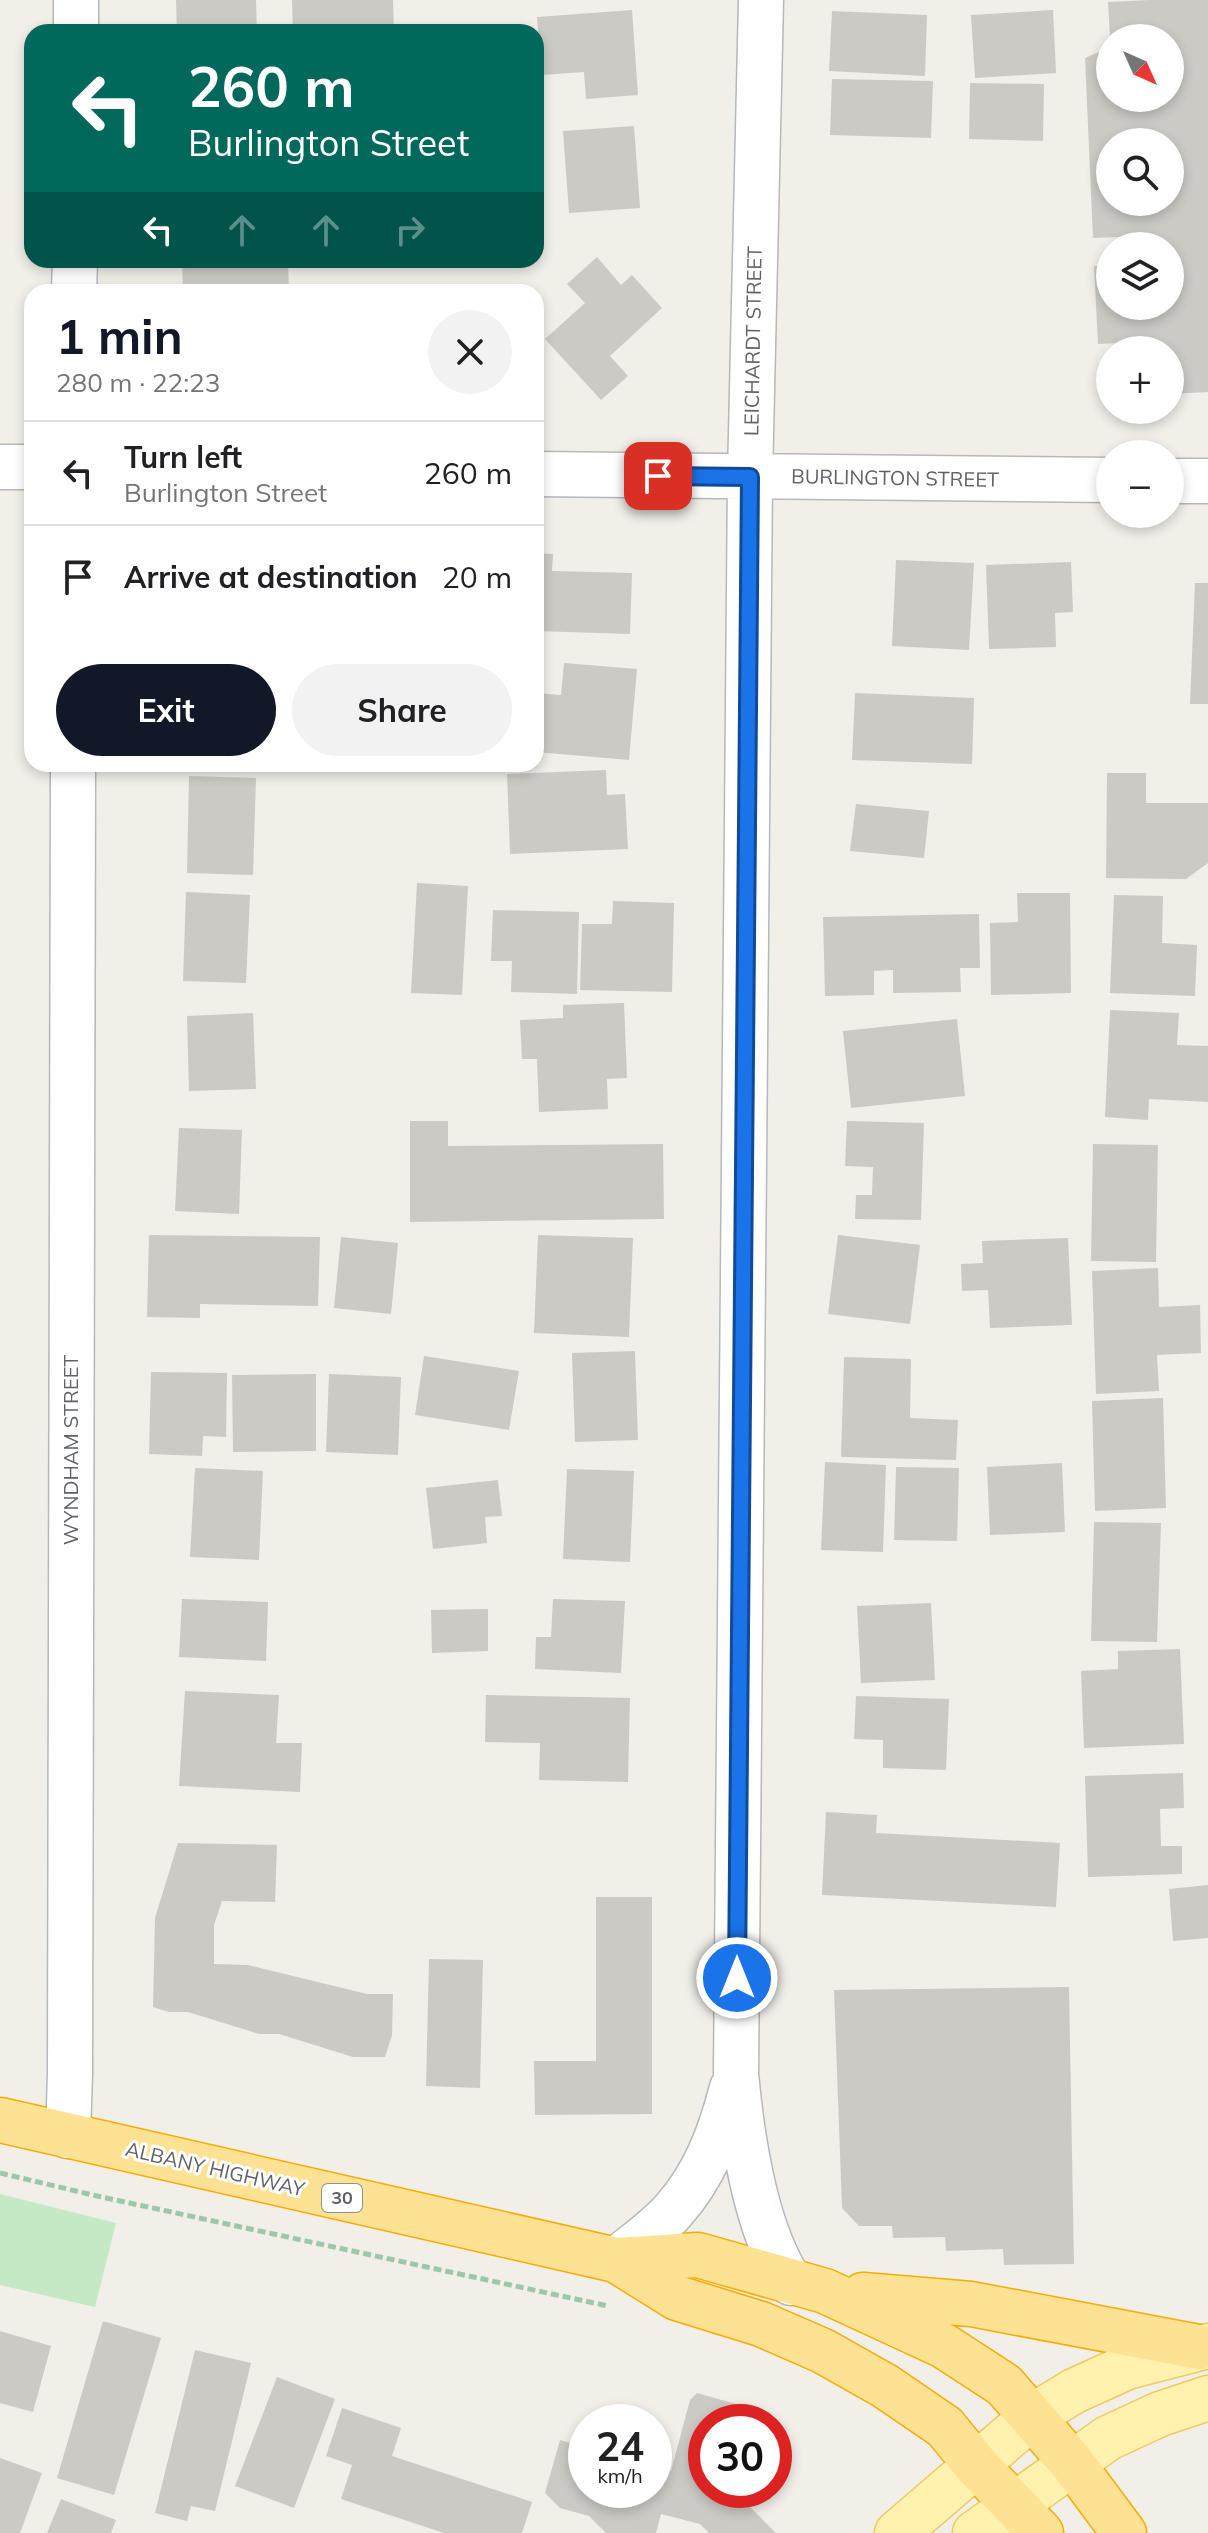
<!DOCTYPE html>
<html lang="en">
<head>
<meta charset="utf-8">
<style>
	:root { --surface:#fff; --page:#f2f2f2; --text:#202124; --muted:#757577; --line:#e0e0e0; --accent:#111827 }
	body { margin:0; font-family:Mulish,sans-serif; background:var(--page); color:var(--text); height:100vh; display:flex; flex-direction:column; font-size:30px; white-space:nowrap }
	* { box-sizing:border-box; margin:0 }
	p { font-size:26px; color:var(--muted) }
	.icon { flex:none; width:44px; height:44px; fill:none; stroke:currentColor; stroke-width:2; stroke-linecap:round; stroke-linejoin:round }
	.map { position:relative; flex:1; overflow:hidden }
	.drawer { position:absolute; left:24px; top:284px; width:520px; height:488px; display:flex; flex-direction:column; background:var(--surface); border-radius:24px; box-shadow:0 4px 12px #0003 }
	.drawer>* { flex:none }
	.banner { position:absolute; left:24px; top:24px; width:520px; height:244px; border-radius:24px; box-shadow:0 4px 12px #0003; background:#00695c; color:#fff; overflow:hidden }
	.needle { width:52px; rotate:135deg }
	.tools { position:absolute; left:1096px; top:24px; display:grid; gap:16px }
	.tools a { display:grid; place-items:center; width:88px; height:88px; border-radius:50%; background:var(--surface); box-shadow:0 4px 12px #0003; font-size:40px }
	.speed { position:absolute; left:568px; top:2404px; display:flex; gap:16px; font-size:40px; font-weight:700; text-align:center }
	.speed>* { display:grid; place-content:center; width:104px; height:104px; border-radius:50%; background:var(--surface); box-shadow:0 4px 12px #0003; line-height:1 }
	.speed small { font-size:20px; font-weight:400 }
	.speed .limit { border:12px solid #d22; background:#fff; color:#111 }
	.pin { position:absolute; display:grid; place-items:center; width:68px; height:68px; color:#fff; margin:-34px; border-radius:16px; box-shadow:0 4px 12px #0006 }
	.me { position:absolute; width:88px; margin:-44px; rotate:0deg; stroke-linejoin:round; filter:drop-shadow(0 0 6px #0008) }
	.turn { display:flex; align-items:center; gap:28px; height:168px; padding:0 32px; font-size:36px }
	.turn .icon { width:104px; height:104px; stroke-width:2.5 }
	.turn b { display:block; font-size:56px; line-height:68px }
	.lanes { display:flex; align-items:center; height:76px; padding:0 32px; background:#0003; justify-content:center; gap:40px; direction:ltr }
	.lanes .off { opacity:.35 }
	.round { display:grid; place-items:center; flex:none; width:84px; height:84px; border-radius:42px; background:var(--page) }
	.overview { display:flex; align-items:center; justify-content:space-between; height:136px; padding:0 32px }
	h1 { font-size:48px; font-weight:700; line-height:60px; color:var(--accent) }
	.cta { display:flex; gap:16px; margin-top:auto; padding:16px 32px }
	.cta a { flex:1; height:92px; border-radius:48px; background:var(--accent); color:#fff; font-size:32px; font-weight:700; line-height:92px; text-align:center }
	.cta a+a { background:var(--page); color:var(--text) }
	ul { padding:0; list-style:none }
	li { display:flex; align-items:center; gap:24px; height:104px; padding:0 32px; border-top:2px solid var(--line) }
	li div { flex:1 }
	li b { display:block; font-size:30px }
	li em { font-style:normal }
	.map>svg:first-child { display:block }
</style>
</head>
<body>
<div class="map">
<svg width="1208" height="2533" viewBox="0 0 1208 2533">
	<rect width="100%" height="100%" fill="#f1efe8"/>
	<!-- green -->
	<path fill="#c5e8c5" d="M0 2194 116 2223 95 2307 0 2285Z"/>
	<!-- building -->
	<path fill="#cccac5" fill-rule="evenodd" d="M176 0H256L257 32H177Z
		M292 0H393L394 32H293Z
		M1150 0H1208V392L1170 394V350H1158V341L1098 344 1094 266H1110V306H1170V246H1144L1143 236 1093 238 1085 58 1110 47V98H1170V38H1110L1108 2ZM1110 142H1170V202H1110Z
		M632 10 638 95 586 99 584 72 542 75 537 17Z
		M1053 10 1056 73 975 78 971 15Z
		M832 11 927 15 925 76 829 71Z
		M832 79 933 81 931 138 830 135Z
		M970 83 1044 84 1043 141 969 139Z
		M634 126 640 208 569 213 563 131Z
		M597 257 621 285 632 275 662 308 610 356 628 376 601 400 545 339 585 303 567 284Z
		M182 260H288L289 292H183Z
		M536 553 553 554 552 571 632 573 630 634 536 631Z
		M896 560 974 563 969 650 892 646Z
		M1071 562 1073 612 1055 613 1056 647 989 649 986 565Z
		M1195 583H1208V704H1190Z
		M564 663 637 669 629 760 536 752V693L561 695Z
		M855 693 974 698 972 764 852 760Z
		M606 770 607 795 625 794 628 849 510 854 507 774Z
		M1107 773H1146V803H1208V863L1186 879 1106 878Z
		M189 776 256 778 253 875 187 873Z
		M856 804 929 811 924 858 850 851Z
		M417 883 468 886 462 995 411 993Z
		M186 892 250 895 246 983 183 981Z
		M1017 893H1070L1071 993 991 995 990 923 1018 922Z
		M1114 895 1163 896 1162 943 1197 945 1195 996 1110 993Z
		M613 901 674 903 672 992 580 990 582 924H612Z
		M493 910 579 912 577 994 511 992 512 961H491Z
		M979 914 980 968H960L961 992 893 993V970L874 971V995L825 996 823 917Z
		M624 1003 627 1078 607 1079 608 1109 539 1112 537 1059H522L520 1020 563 1018V1005Z
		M1110 1010 1179 1013 1177 1045 1208 1046V1102L1149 1099 1148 1120 1105 1117Z
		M253 1013 256 1089 189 1091 187 1016Z
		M957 1019 965 1096 851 1108 843 1031Z
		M410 1121H448V1146L663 1144 664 1219 410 1222Z
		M847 1121 924 1123 921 1220 855 1219 856 1195H872L873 1167 845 1166Z
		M179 1128 242 1130 239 1214 175 1211Z
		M1093 1144 1158 1145 1156 1262 1091 1261Z
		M149 1235 320 1237 318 1306 200 1304V1318L147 1317Z
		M538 1235 633 1238 629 1337 534 1333Z
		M838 1235 920 1245 910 1324 828 1314Z
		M341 1237 398 1243 391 1314 334 1308Z
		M1068 1238 1072 1325 990 1328 988 1290 962 1291 961 1264 983 1263 982 1241Z
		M1158 1268 1159 1307 1200 1305 1201 1353 1157 1355 1159 1391 1096 1394 1092 1271Z
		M635 1351 638 1440 575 1442 572 1353Z
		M424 1356 519 1371 509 1430 415 1415Z
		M844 1357 911 1359 910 1418 958 1420 956 1460 841 1457Z
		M151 1372 227 1373 226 1437 203 1436 202 1456 149 1454Z
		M316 1374V1451L233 1452 232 1375Z
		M329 1374 401 1377 398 1455 326 1452Z
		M1163 1398 1166 1508 1095 1511 1092 1401Z
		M825 1462 886 1465 883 1552 821 1550Z
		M1062 1463 1065 1532 990 1535 987 1467Z
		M896 1467 959 1468 957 1541 894 1540Z
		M195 1468 263 1471 259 1560 190 1557Z
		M567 1469 634 1471 630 1562 563 1559Z
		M498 1480 502 1516 485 1517 487 1543 433 1549 426 1488Z
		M1094 1522 1161 1523 1157 1642 1091 1641Z
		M182 1599 268 1602 266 1661 179 1657Z
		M553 1599 625 1601 621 1673 535 1669 536 1637H551Z
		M931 1603 935 1680 861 1683 857 1606Z
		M488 1609V1651L432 1653 431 1610Z
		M1180 1649 1184 1744 1084 1748 1081 1671 1118 1669V1651Z
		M185 1691 279 1695 276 1743H302L300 1792 179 1786Z
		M486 1695 630 1698 628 1782 539 1780 540 1743 485 1742Z
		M856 1696 949 1699 946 1770 883 1768V1740L854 1739Z
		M1183 1773 1184 1808 1160 1809 1161 1846H1182V1874L1088 1877 1085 1776Z
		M826 1812 877 1815 876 1833 1060 1843 1056 1907 822 1895Z
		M178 1843 277 1845 275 1902 222 1901 214 1925V1964L248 1965 367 1994H393L392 2035 385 2057H353L279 2034H259L188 2012H169L153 2007 155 1918Z
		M1208 1885V1938L1173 1941 1169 1889Z
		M596 1897H652V2114L535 2115 534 2061H596Z
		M429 1959 483 1960 480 2088 426 2086Z
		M1069 1987 1074 2264 1004 2265 1003 2249 946 2251 945 2237 893 2238 892 2226H859L842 2208 834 1990Z
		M103 2321 161 2338 114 2495 57 2478Z
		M0 2331 51 2346 33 2412 0 2403Z
		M195 2350 251 2363 215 2511 191 2506 187 2521 155 2513Z
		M277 2377 335 2399 294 2508 235 2486Z
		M697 2393 743 2406 738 2422H706V2490H733L776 2533H709L700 2524 661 2514 656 2533H606L589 2516 560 2508 545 2493 560 2440 586 2447V2490H654V2466L671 2471 690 2400Z
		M342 2408 401 2428 392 2456 532 2502 522 2533H444L341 2499 352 2465 326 2456Z
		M0 2458 42 2473 20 2533H0Z
		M61 2499 116 2520 111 2533H47Z"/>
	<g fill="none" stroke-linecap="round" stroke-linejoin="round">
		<defs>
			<path id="minor" d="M761 0 750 477 736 2074C742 2138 755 2229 791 2283
				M76 32V0
				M74 292 75 260
				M0 467H32
				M536 474 1110 480
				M1170 481H1208
				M68 2136 70 2074 73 764
				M616 2260C635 2244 657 2229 673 2211 705 2175 720 2134 732 2088"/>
			<path id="major" d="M897 2533 1033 2416 1074 2391 1127 2367 1208 2346
				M975 2533 1108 2438 1160 2414 1208 2398"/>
			<path id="highway" d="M0 2120 616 2260 698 2255 825 2291 944 2346 1004 2385 1072 2463 1124 2533
				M616 2260 677 2298 761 2324 823 2351 885 2386 945 2427 976 2465 1041 2533
				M863 2295 971 2304 1199 2347"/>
		</defs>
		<!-- minor casing -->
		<use href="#minor" stroke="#b5b8bc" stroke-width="47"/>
		<!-- major casing -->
		<use href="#major" stroke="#f2c960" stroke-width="47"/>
		<!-- highway casing -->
		<use href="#highway" stroke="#f9ab00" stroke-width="47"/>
		<!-- path -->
		<path stroke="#9cc7a9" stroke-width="5" stroke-dasharray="8 4" stroke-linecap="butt" d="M0 2173 97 2196 608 2306"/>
		<!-- minor -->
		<use href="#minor" stroke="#fff" stroke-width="44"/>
		<!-- major -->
		<use href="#major" stroke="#fff2af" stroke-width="44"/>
		<!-- highway -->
		<use href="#highway" stroke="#fde293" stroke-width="44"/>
	</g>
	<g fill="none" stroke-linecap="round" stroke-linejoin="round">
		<defs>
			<path id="route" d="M658 476 750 477 737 1978"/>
		</defs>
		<!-- route casing -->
		<use href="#route" stroke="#114b97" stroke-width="20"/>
		<!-- route -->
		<use href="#route" stroke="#1a73e8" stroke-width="14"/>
	</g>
	<g text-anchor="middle" stroke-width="6" stroke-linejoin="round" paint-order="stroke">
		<!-- shield labels -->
		<rect fill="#fff" stroke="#8f9295" stroke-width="2" x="322" y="2184" width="40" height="28" rx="6"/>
		<g font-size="18" font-weight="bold" fill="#5f6368">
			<text x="342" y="2204">30</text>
		</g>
		<!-- street labels -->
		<g font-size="20" fill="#5f6368" stroke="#fff">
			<text transform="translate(753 341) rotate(-89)" y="7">LEICHARDT STREET</text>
			<text transform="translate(895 478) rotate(1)" y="7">BURLINGTON STREET</text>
			<text transform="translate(71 1450) rotate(-90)" y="7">WYNDHAM STREET</text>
			<text transform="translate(215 2169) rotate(13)" y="7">ALBANY HIGHWAY</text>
		</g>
	</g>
</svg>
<div class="tools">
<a><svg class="needle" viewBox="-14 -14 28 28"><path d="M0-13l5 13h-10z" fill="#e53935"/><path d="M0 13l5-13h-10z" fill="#757577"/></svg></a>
<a><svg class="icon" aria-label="search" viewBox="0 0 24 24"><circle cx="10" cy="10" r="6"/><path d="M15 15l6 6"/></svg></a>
<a><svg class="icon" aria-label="layers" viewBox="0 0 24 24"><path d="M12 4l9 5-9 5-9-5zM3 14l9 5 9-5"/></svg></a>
<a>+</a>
<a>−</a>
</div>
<div class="speed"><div>24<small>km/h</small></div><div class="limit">30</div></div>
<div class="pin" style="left:658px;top:476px;background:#d93025"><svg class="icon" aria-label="arrive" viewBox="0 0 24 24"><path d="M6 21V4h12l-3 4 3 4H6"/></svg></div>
<svg class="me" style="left:737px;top:1978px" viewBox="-20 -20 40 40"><circle r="17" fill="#1a73e8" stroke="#fff" stroke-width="3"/><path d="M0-11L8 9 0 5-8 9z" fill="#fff"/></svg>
<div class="banner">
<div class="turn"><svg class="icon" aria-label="left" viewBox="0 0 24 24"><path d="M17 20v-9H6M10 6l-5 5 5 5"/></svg><div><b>260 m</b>Burlington Street</div></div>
<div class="lanes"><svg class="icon" aria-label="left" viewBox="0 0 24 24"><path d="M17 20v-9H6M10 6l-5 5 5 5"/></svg><svg class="icon off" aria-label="ahead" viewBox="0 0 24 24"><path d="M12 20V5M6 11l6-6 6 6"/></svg><svg class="icon off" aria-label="ahead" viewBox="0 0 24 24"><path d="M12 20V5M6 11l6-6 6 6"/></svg><svg class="icon off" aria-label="right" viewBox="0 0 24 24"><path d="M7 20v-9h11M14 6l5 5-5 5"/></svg></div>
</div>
<section class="drawer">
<div class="overview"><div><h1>1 min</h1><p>280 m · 22:23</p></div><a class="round"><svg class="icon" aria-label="close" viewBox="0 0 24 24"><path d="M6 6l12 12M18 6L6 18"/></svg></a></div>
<ul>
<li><svg class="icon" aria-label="left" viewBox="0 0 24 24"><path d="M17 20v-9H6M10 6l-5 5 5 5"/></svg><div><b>Turn left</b><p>Burlington Street</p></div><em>260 m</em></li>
<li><svg class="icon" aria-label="arrive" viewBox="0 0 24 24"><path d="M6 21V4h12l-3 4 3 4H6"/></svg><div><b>Arrive at destination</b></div><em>20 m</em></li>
</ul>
<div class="cta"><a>Exit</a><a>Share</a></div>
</section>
</div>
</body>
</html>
